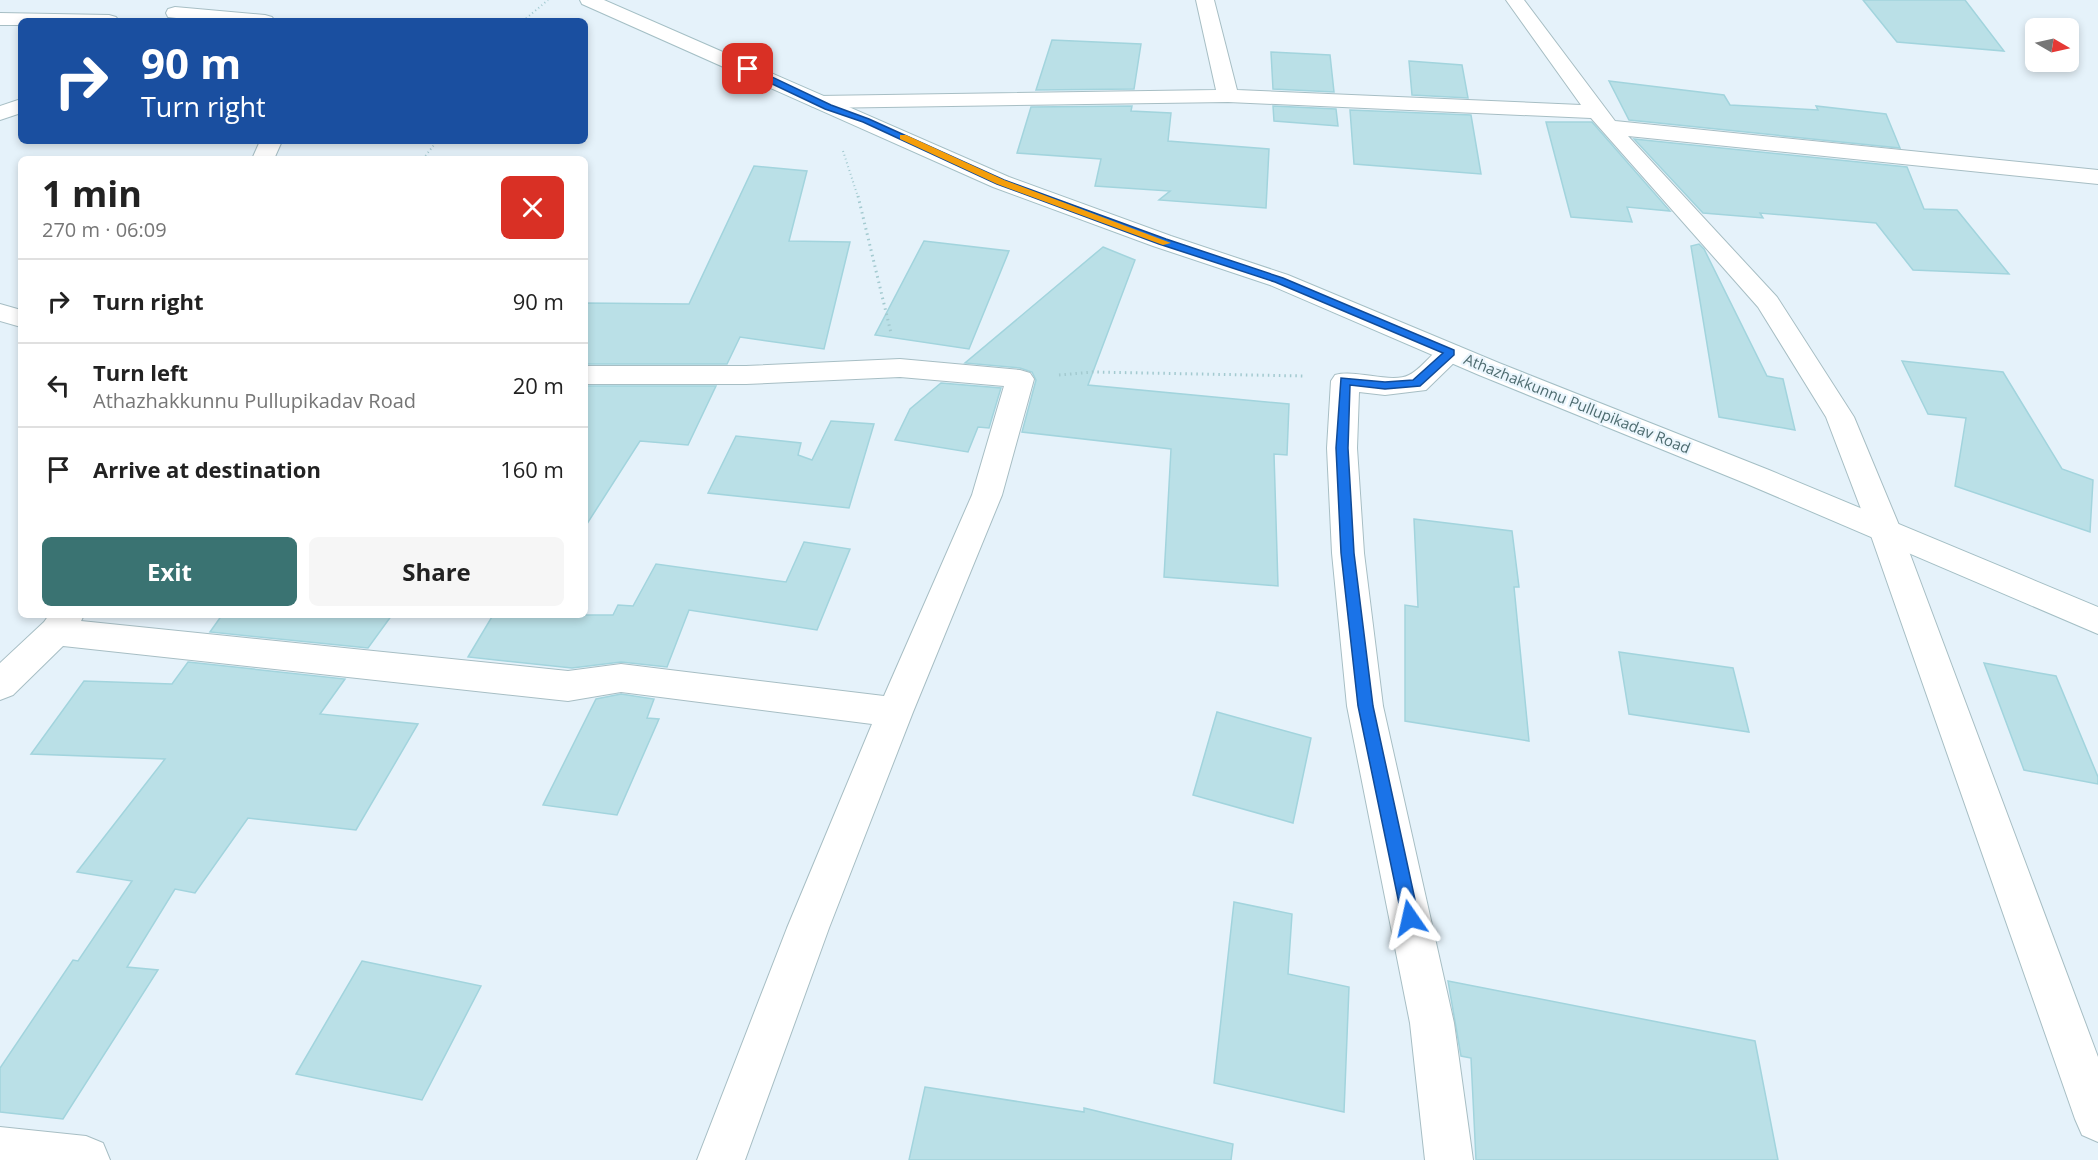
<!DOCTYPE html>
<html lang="en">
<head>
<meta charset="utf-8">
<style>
	:root { --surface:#fff; --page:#f6f6f6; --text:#222; --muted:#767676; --line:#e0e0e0; --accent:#3a7372 }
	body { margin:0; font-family:"Open Sans",sans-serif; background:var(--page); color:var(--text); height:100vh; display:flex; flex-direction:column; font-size:22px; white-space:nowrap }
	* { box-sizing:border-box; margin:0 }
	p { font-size:20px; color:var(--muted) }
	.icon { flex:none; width:33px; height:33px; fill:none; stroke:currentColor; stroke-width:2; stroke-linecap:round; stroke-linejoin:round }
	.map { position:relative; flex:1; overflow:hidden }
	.details { position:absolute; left:18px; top:156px; width:570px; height:462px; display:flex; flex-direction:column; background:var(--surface); border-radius:9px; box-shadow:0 3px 9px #0003 }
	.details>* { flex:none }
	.hud { position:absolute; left:18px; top:18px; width:570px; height:126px; border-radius:9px; box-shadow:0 3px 9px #0003; background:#1a4fa0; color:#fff; overflow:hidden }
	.needle { width:39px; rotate:99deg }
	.buttons { position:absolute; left:2025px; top:18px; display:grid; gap:12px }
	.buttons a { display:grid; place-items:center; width:54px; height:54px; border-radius:9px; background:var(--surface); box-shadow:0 3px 9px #0003; font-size:30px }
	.pin { position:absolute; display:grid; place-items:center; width:51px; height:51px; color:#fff; margin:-26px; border-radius:12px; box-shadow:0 3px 9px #0006 }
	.me { position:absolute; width:66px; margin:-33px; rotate:349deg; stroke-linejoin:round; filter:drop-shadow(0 0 4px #0008) }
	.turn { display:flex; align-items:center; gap:21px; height:126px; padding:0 24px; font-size:27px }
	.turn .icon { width:78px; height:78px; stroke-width:2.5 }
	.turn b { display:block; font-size:42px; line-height:51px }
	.round { display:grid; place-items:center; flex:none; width:63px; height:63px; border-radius:9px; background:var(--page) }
	.head { display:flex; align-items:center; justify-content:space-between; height:102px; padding:0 24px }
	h1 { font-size:36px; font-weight:700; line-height:45px }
	.primary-button { display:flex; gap:12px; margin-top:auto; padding:12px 24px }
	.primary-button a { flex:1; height:69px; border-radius:9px; background:var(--accent); color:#fff; font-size:24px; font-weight:700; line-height:69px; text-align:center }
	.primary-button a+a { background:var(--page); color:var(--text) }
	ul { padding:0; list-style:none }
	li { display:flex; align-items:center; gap:18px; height:84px; padding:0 24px; border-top:2px solid var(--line) }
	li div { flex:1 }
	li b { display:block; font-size:22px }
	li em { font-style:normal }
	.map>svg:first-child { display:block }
</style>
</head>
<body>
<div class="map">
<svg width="2098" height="1160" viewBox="0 0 2098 1160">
	<rect width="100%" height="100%" fill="#e5f2fa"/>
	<!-- building -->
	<path fill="#bae0e7" stroke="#a2d4dd" stroke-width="1.5" d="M1863 0H1965L2004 51 1897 42Z
		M1052 40 1141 44 1134 89 1036 90Z
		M1271 52 1330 55 1334 92 1273 89Z
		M1409 61 1462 65 1468 98 1412 95Z
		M1609 81 1724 95 1730 105 1818 110 1816 106 1886 114 1900 148 1629 120Z
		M1132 106 1131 111 1171 113 1168 141 1269 149 1266 208 1159 200 1170 191 1095 186 1101 159 1017 153 1031 107Z
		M1273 106 1336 109 1338 126 1274 121Z
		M1350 110 1471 115 1481 174 1354 164Z
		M1546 122H1592L1670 211 1627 207 1632 222 1571 217Z
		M1634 139 1907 167 1924 209 1957 210 2009 274 1913 270 1876 223 1760 213 1763 218 1703 213Z
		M754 166 807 171 789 241 850 242 824 349 740 337 727 364H585V303L689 304Z
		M924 241 1009 251 969 349 875 335Z
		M1699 244 1704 249 1767 376 1783 379 1795 430 1719 417 1691 246Z
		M1103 247 1135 260 1088 385 1289 404 1287 455 1274 454 1278 586 1164 577 1171 449 1022 432 1036 380 1032 372 1020 368 965 363Z
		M1902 361 2003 372 2062 469 2093 480 2090 532 1955 486 1966 418 1928 414Z
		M941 383 1001 388 989 428 978 427 968 452 895 440 910 409Z
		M585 386H716L688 445 640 441 585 527Z
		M831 421 874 424 849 508 708 493 736 436 801 443 798 455 812 460Z
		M1414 519 1512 531 1519 587H1514L1529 741 1405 721V605L1418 607Z
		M804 542 850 549 817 630 689 610 667 667 621 662 572 668 468 657 493 615H613L618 605 633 606 656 564 786 582Z
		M222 615H392L368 648 210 632Z
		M1619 652 1733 668 1749 732 1629 714Z
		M188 662 345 679 320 714 418 724 356 830 248 818 195 893 175 889 127 967 158 970 63 1119 0 1112V1068L73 960 78 961 132 881 77 872 165 759 31 754 84 681 172 684Z
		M1984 663 2056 676 2098 777V784L2024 770Z
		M621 694 654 699 647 718 659 719 617 815 543 805 596 699Z
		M1217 712 1311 738 1293 823 1193 795Z
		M1234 902 1292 914 1288 974 1349 987 1344 1112 1214 1083Z
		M362 961 481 986 422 1100 296 1074Z
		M1448 981 1755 1041 1778 1160H1476L1471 1058 1461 1056Z
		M925 1087 1084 1112V1108L1233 1144 1231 1160H909Z"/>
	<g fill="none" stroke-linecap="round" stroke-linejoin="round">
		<defs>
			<path id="pedestrian" d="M21 99V113L0 120V106Z"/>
			<path id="minor" d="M1196 0H1214L1237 90 1581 105 1506 0H1524L1615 121 2098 170V184L1628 136 1777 297 1854 417 1901 530 2098 1057V1142L2082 1135 2075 1119 1869 530 1826 417 1758 307 1591 118 1228 102 818 108 811 106 807 102 811 98 818 96 1216 90Z
				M175 7 265 15 272 17 275 21H201L168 17 166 13 168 9Z
				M0 13 109 15 116 17 119 21H21V25H0Z
				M260 141H282L274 159H252Z
				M0 304 21 310V327L0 321Z
				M1450 344 1460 347 1464 353 1426 390 1385 395 1359 392 1357 448 1364 553 1383 706 1454 1023 1473 1160H1425L1410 1023 1347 706 1332 553 1327 448 1331 381 1335 375C1356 369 1392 384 1409 375 1425 367 1432 349 1450 344Z
				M900 359 1020 370 1030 373 1034 379 1002 495 913 712 829 928 745 1160H697L787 928 872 724 621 692 568 701 63 646 13 695 0 700V663L44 622 49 615H84L81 621 568 671 621 664 884 696 972 495 1004 386 900 377 746 384H585V366H746Z
				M0 1127 86 1136 103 1143 110 1160H0Z"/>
			<path id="secondary" d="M580 0H604L1009 177 1171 236 1288 275 1499 363 1769 470 2098 607V634L1747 484 1479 375 1270 285 1153 246 993 187 582 4Z"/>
		</defs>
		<!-- pedestrian casing -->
		<use href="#pedestrian" stroke="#a7bec4" stroke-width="2"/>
		<!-- minor casing -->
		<use href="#minor" stroke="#a7bec4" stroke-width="2"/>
		<!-- secondary casing -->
		<use href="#secondary" stroke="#a4bfc5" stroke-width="2"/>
		<!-- path-far1 -->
		<path stroke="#a3cad0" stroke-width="2" stroke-dasharray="1 3" stroke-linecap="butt" d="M523 21 548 0
			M843 151 858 197
			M423 159 437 141"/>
		<!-- path -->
		<path stroke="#a3cad0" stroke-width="3" stroke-dasharray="1.5 4" stroke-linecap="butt" d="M858 196 891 333
			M1059 375 1093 372 1304 376"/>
		<!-- pedestrian -->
		<use href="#pedestrian" fill="#fff" fill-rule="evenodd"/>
		<!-- minor -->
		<use href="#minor" fill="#fff" fill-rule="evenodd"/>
		<!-- secondary -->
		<use href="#secondary" fill="#fff" fill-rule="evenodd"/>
	</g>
	<!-- route -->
	<path fill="#1a73e8" stroke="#114b97" stroke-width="1.5" d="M745 67H751L831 105 869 119 1004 180 1166 239 1283 278 1454 350V355L1420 386 1385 389 1350 385 1348 448 1354 553 1373 706 1419 918 1416 924 1410 927 1404 924 1402 918 1358 706 1341 553 1336 448 1341 378 1385 382 1413 380 1443 353 1275 282 1159 244 997 184 863 122 825 109 745 71Z"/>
	<!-- slow -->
	<path fill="#f59e0b" d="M900 135H906L1004 180 1171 243 1163 245 997 184 900 139Z"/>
	<g text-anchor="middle" stroke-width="4.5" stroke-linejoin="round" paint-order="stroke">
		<!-- far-street labels -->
		<g font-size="15" fill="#4d6b6f" stroke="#ebf6fd">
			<text transform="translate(1577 404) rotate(22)" y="5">Athazhakkunnu Pullupikadav Road</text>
		</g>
	</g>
</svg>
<div class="buttons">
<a><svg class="needle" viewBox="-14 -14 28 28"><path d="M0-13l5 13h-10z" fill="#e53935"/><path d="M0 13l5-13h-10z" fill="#767676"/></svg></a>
</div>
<div class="pin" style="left:748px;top:69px;background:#d93025"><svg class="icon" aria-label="arrive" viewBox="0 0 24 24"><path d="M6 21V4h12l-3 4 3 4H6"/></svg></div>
<svg class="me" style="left:1410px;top:918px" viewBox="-20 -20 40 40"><path d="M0-17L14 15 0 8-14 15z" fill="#1a73e8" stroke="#fff" stroke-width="4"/></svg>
<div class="hud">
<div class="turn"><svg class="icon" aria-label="right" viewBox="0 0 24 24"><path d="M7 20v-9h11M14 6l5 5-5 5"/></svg><div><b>90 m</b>Turn right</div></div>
</div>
<section class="details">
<div class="head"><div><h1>1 min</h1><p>270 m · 06:09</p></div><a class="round" style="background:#d93025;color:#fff"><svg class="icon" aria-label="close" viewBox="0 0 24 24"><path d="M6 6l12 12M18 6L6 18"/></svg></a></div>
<ul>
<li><svg class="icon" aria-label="right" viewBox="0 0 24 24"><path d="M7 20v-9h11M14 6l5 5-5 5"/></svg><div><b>Turn right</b></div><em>90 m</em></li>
<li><svg class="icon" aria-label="left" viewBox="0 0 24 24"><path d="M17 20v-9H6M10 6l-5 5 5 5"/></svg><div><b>Turn left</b><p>Athazhakkunnu Pullupikadav Road</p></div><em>20 m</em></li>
<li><svg class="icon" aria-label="arrive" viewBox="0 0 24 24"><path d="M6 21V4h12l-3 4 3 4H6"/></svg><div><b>Arrive at destination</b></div><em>160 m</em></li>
</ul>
<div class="primary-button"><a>Exit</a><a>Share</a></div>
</section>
</div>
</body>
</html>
